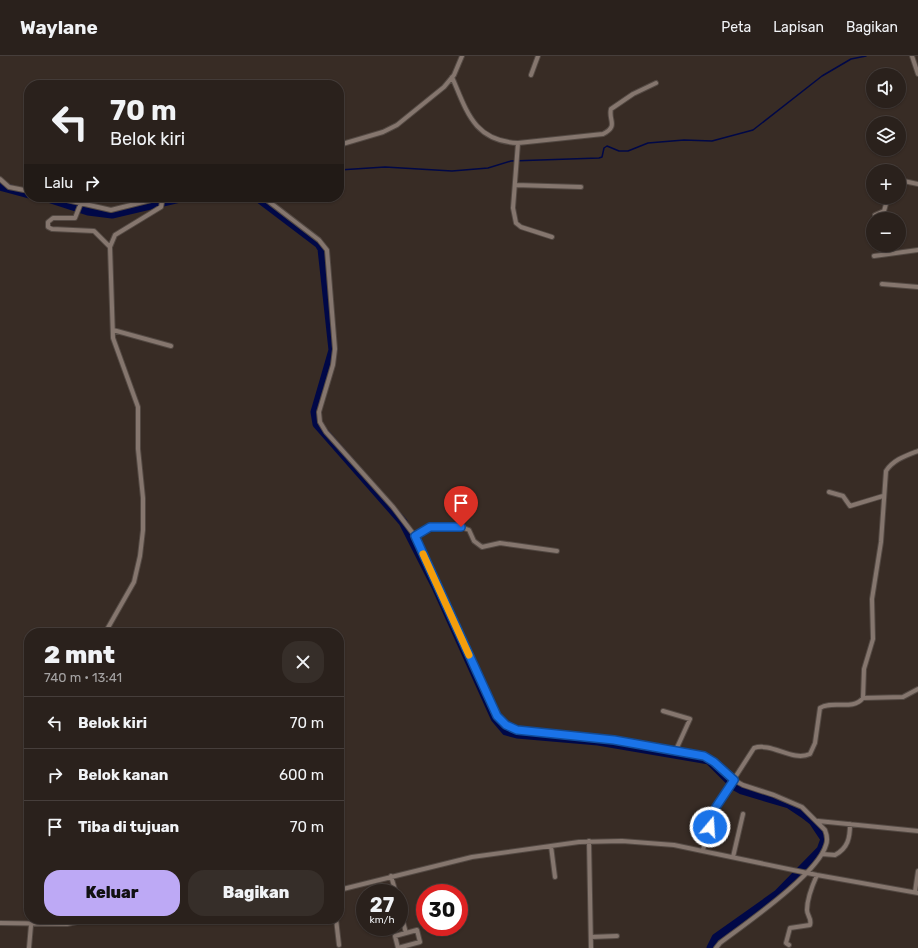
<!DOCTYPE html>
<html lang="id">
<head>
<meta charset="utf-8">
<style>
	:root { --surface:#2a211c; --page:#362e29; --text:#f1f3f6; --muted:#a5a3a3; --line:#463e3b; --accent:#bda9f5 }
	body { margin:0; font-family:Rubik,sans-serif; background:var(--page); color:var(--text); height:100vh; display:flex; flex-direction:column; font-size:15px; white-space:nowrap }
	* { box-sizing:border-box; margin:0 }
	p { font-size:13px; color:var(--muted) }
	.icon { flex:none; width:22px; height:22px; fill:none; stroke:currentColor; stroke-width:2; stroke-linecap:round; stroke-linejoin:round }
	.map { position:relative; flex:1; overflow:hidden }
	.details { position:absolute; left:24px; top:572px; width:320px; height:296px; display:flex; flex-direction:column; background:var(--surface); border-radius:16px; box-shadow:0 1px 3px #0004,0 0 0 1px var(--line) }
	.details>* { flex:none }
	.hud { position:absolute; left:24px; top:24px; width:320px; height:122px; border-radius:16px; box-shadow:0 1px 3px #0004,0 0 0 1px var(--line); background:#2a211c; color:var(--text); overflow:hidden }
	.fabs { position:absolute; left:866px; top:12px; display:grid; gap:8px }
	.fabs a { display:grid; place-items:center; width:40px; height:40px; border-radius:50%; background:var(--surface); box-shadow:0 1px 3px #0004,0 0 0 1px var(--line); font-size:20px }
	.speed { position:absolute; left:356px; top:828px; display:flex; gap:8px; font-size:20px; font-weight:700; text-align:center }
	.speed>* { display:grid; place-content:center; width:52px; height:52px; border-radius:50%; background:var(--surface); box-shadow:0 1px 3px #0004,0 0 0 1px var(--line); line-height:1 }
	.speed small { font-size:10px; font-weight:400 }
	.speed .limit { border:6px solid #d22; background:#fff; color:#111 }
	.pin { position:absolute; display:grid; place-items:center; width:34px; height:34px; color:#fff; margin:-41px -17px; border-radius:50% 50% 50% 0; rotate:-45deg; box-shadow:0 0 4px #0007 }
	.pin .icon { rotate:45deg }
	.me { position:absolute; width:44px; margin:-22px; rotate:18deg; stroke-linejoin:round; filter:drop-shadow(0 0 3px #0008) }
	.turn { display:flex; align-items:center; gap:14px; height:84px; padding:0 20px; font-size:18px }
	.turn .icon { width:52px; height:52px; stroke-width:2.5 }
	.turn b { display:block; font-size:28px; line-height:34px }
	.then { display:flex; align-items:center; height:38px; padding:0 20px; background:#0003; gap:8px; font-size:15px }
	.round { display:grid; place-items:center; flex:none; width:42px; height:42px; border-radius:16px; background:var(--page) }
	.overview { display:flex; align-items:center; justify-content:space-between; height:68px; padding:0 20px }
	h1 { font-size:24px; font-weight:800; line-height:30px }
	.primary-button { display:flex; gap:8px; margin-top:auto; padding:8px 20px }
	.primary-button a { flex:1; height:46px; border-radius:16px; background:var(--accent); color:#111; font-size:16px; font-weight:800; line-height:46px; text-align:center }
	.primary-button a+a { background:var(--page); color:var(--text) }
	ul { padding:0; list-style:none }
	li { display:flex; align-items:center; gap:12px; height:52px; padding:0 20px; border-top:1px solid var(--line) }
	li div { flex:1 }
	li b { display:block; font-size:15px }
	li em { font-style:normal }
	header { display:flex; align-items:center; gap:24px; box-sizing:border-box; height:56px; padding:0 20px; background:var(--surface); border-bottom:1px solid var(--line) }
	header strong { font-size:19px }
	nav { display:flex; gap:22px; margin-inline-start:auto; font-size:14px }
	.map>svg:first-child { display:block }
</style>
</head>
<body>
<header>
<strong>Waylane</strong>
<nav><a>Peta</a><a>Lapisan</a><a>Bagikan</a></nav>
</header>
<div class="map">
<svg width="918" height="892" viewBox="0 0 918 892">
	<rect width="100%" height="100%" fill="#382c25"/>
	<g fill="none" stroke-linecap="round" stroke-linejoin="round">
		<!-- stream -->
		<path stroke="#000847" stroke-width="1.5" d="M339 114 385 111 452 115 488 112 511 105 599 102 602 101 604 92 607 90 619 95H628L648 87 684 84 712 85 753 74 822 20 851 3 866 0"/>
		<!-- river -->
		<path stroke="#000847" stroke-width="9" d="M0 130 29 138
			M45 141 88 155 112 158 184 141
			M257 141 319 188 322 193 333 294 315 356 317 368 403 466 436 531 495 662 506 675 517 678 598 685 709 704 735 730 742 734 789 748 804 758 813 765 825 783 821 794 778 838 716 882 711 892"/>
		<defs>
			<path id="minor" d="M912 0 918 18
				M531 19 538 0
				M452 21C467 56 474 85 518 87L513 152 516 167 521 171 552 181
				M518 87 603 78C619 70 608 64 611 53L633 38 656 27
				M339 89 383 76 397 69 444 31 454 19 462 0
				M0 123 9 131 29 135
				M899 124 918 128
				M515 129 581 131
				M54 141 111 154 163 141
				M263 141 319 184 327 194 335 293 333 309 319 356 320 366 326 376 393 451 415 480 497 660 506 669 517 674 614 684 708 701 734 724 743 729 774 739 802 751 825 774C827 779 828 784 826 789 818 818 745 868 720 887L716 892
				M81 147 75 162H53L48 166V171L52 173 94 175 110 191
				M875 159 884 155 888 141
				M874 200 918 194
				M882 228 918 231
				M113 274 171 290
				M829 436 843 440 850 450 883 440
				M415 480 430 471H461L469 474 474 485 482 491 500 487 557 495
				M105 577 134 526 140 500 143 474V442L138 393V351L113 282 110 191 115 179 161 151 163 141
				M863 642 903 641 918 633
				M663 655 690 663 675 696
				M818 765 918 775
				M589 785 591 892
				M551 790 555 821
				M703 794 716 751 754 692C772 686 792 706 810 698L815 687 820 652C832 644 853 655 863 642L864 613 873 583 872 543 881 486 886 415C893 404 905 400 918 395
				M822 798 835 799C848 792 850 782 850 768
				M733 801 743 758
				M391 820 396 837
				M339 834 472 801 579 786 622 785 674 789 817 819 918 837
				M915 836 918 815
				M399 851 406 877
				M336 863 339 889
				M0 867 67 868 91 863
				M591 881 617 880
				M789 889 786 887 790 872 810 869C812 862 807 860 807 854 807 842 812 830 817 819
				M29 892 31 869
				M398 892 395 880 417 874 420 886 398 892"/>
		</defs>
		<!-- minor casing -->
		<use href="#minor" stroke="#534943" stroke-width="6"/>
		<!-- minor -->
		<use href="#minor" stroke="#85766e" stroke-width="4"/>
	</g>
	<g fill="none" stroke-linecap="round" stroke-linejoin="round">
		<defs>
			<path id="route" d="M461 471H430L415 480 497 660 506 669 517 674 614 684 704 700 714 706 734 724 716 751 710 771"/>
		</defs>
		<!-- route casing -->
		<use href="#route" stroke="#114b97" stroke-width="10"/>
		<!-- route -->
		<use href="#route" stroke="#1a73e8" stroke-width="7"/>
		<!-- slow -->
		<path stroke="#f59e0b" stroke-width="7" d="M423 498 469 599"/>
	</g>
</svg>
<div class="fabs">
<a><svg class="icon" aria-label="sound" viewBox="0 0 24 24"><path d="M4 9h4l5-4v14l-5-4H4zM17 9q2 3 0 6"/></svg></a>
<a><svg class="icon" aria-label="layers" viewBox="0 0 24 24"><path d="M12 4l9 5-9 5-9-5zM3 14l9 5 9-5"/></svg></a>
<a>+</a>
<a>−</a>
</div>
<div class="speed"><div>27<small>km/h</small></div><div class="limit">30</div></div>
<div class="pin" style="left:461px;top:471px;background:#d93025"><svg class="icon" aria-label="arrive" viewBox="0 0 24 24"><path d="M6 21V4h12l-3 4 3 4H6"/></svg></div>
<svg class="me" style="left:710px;top:771px" viewBox="-20 -20 40 40"><circle r="17" fill="#1a73e8" stroke="#fff" stroke-width="3"/><path d="M0-11L8 9 0 5-8 9z" fill="#fff"/></svg>
<div class="hud">
<div class="turn"><svg class="icon" aria-label="left" viewBox="0 0 24 24"><path d="M17 20v-9H6M10 6l-5 5 5 5"/></svg><div><b>70 m</b>Belok kiri</div></div>
<div class="then">Lalu<svg class="icon" aria-label="right" viewBox="0 0 24 24"><path d="M7 20v-9h11M14 6l5 5-5 5"/></svg></div>
</div>
<section class="details">
<div class="overview"><div><h1>2 mnt</h1><p>740 m · 13:41</p></div><a class="round"><svg class="icon" aria-label="close" viewBox="0 0 24 24"><path d="M6 6l12 12M18 6L6 18"/></svg></a></div>
<ul>
<li><svg class="icon" aria-label="left" viewBox="0 0 24 24"><path d="M17 20v-9H6M10 6l-5 5 5 5"/></svg><div><b>Belok kiri</b></div><em>70 m</em></li>
<li><svg class="icon" aria-label="right" viewBox="0 0 24 24"><path d="M7 20v-9h11M14 6l5 5-5 5"/></svg><div><b>Belok kanan</b></div><em>600 m</em></li>
<li><svg class="icon" aria-label="arrive" viewBox="0 0 24 24"><path d="M6 21V4h12l-3 4 3 4H6"/></svg><div><b>Tiba di tujuan</b></div><em>70 m</em></li>
</ul>
<div class="primary-button"><a>Keluar</a><a>Bagikan</a></div>
</section>
</div>
</body>
</html>
